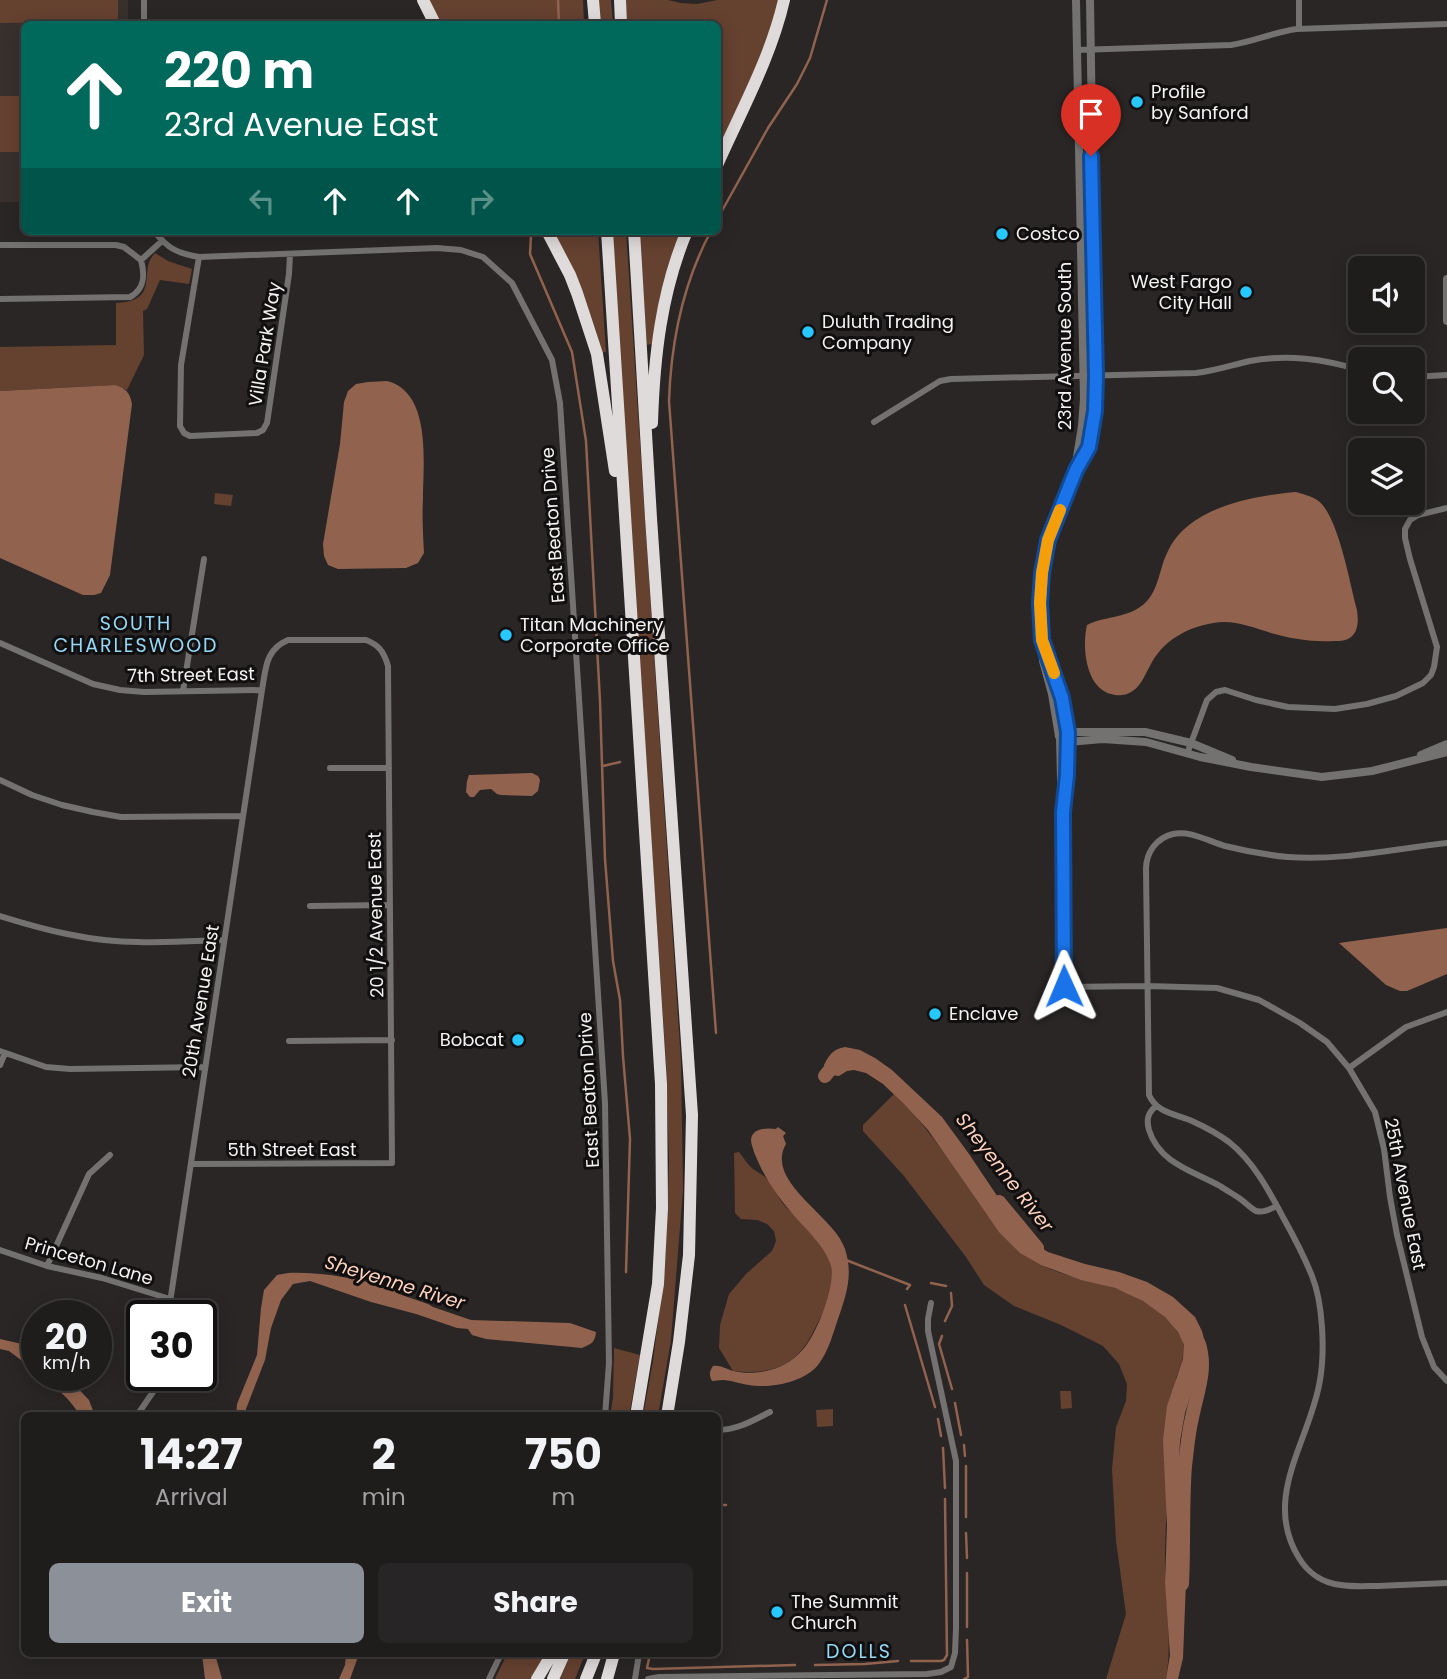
<!DOCTYPE html>
<html lang="en">
<head>
<meta charset="utf-8">
<style>
	:root { --surface:#1f1c1c; --page:#272525; --text:#f1f3f6; --muted:#a1a1a3; --line:#3c3a3b; --accent:#8c9099 }
	body { margin:0; font-family:Poppins,sans-serif; background:var(--page); color:var(--text); height:100vh; display:flex; flex-direction:column; font-size:26px; white-space:nowrap }
	* { box-sizing:border-box; margin:0 }
	p { font-size:23px; color:var(--muted) }
	.icon { flex:none; width:38px; height:38px; fill:none; stroke:currentColor; stroke-width:2; stroke-linecap:round; stroke-linejoin:round }
	.map { position:relative; flex:1; overflow:hidden }
	.side { position:absolute; left:21px; top:1412px; width:700px; height:245px; display:flex; flex-direction:column; background:var(--surface); border-radius:10px; box-shadow:0 4px 18px #0003,0 0 0 2px var(--line) }
	.side>* { flex:none }
	.top-card { position:absolute; left:21px; top:21px; width:700px; height:214px; border-radius:10px; box-shadow:0 4px 18px #0003,0 0 0 2px var(--line); background:#00695c; color:#fff; overflow:hidden }
	.controls { position:absolute; left:1348px; top:256px; display:grid; gap:14px }
	.controls a { display:grid; place-items:center; width:77px; height:77px; border-radius:10px; background:var(--surface); box-shadow:0 4px 18px #0003,0 0 0 2px var(--line); font-size:35px }
	.speed { position:absolute; left:21px; top:1300px; display:flex; gap:14px; font-size:35px; font-weight:700; text-align:center }
	.speed>* { display:grid; place-content:center; width:91px; height:91px; border-radius:50%; background:var(--surface); box-shadow:0 4px 18px #0003,0 0 0 2px var(--line); line-height:1 }
	.speed small { font-size:18px; font-weight:400 }
	.speed .limit { border:4px solid #111; border-radius:10px; background:#fff; color:#111 }
	.pin { position:absolute; display:grid; place-items:center; width:60px; height:60px; color:#fff; margin:-72px -30px; border-radius:50% 50% 50% 0; rotate:-45deg; box-shadow:0 0 7px #0007 }
	.pin .icon { rotate:45deg }
	.me { position:absolute; width:77px; margin:-38px; rotate:359deg; stroke-linejoin:round; filter:drop-shadow(0 0 5px #0008) }
	.turn { display:flex; align-items:center; gap:24px; height:147px; padding:0 28px; font-size:32px }
	.turn .icon { width:91px; height:91px; stroke-width:2.5 }
	.turn b { display:block; font-size:49px; line-height:60px }
	.lanes { display:flex; align-items:center; height:66px; padding:0 28px; background:#0003; justify-content:center; gap:35px; direction:ltr }
	.lanes .off { opacity:.35 }
	.eta { display:flex; justify-content:space-evenly; align-items:center; height:119px; text-align:center }
	.eta b { font-size:42px; font-weight:700; line-height:49px }
	.button { display:flex; gap:14px; margin-top:auto; padding:14px 28px }
	.button a { flex:1; height:80px; border-radius:10px; background:var(--accent); color:#fff; font-size:28px; font-weight:700; line-height:80px; text-align:center }
	.button a+a { background:var(--page); color:var(--text) }
	.map>svg:first-child { display:block }
</style>
</head>
<body>
<div class="map">
<svg width="1447" height="1679" viewBox="0 0 1447 1679">
	<rect width="100%" height="100%" fill="#292625"/>
	<!-- built -->
	<path fill="#38302c" d="M0 0H128V24H24V202H0Z"/>
	<!-- green -->
	<path fill="#654130" d="M0 0H118V22L0 23Z
		M429 0H583L584 24H441Z
		M597 0H611L613 24H598Z
		M624 0H668L681 3 697 4 717 0H779L763 54 718 150V24H625Z
		M0 96H24V152H0Z
		M553 231H598L606 352 601 353Z
		M611 231H626L681 1062 683 1190 671 1340 658 1416H643L653 1361 665 1266 669 1162 666 1063Z
		M639 231H681L660 299 652 344 647 345Z
		M155 253 168 261 192 269 189 284 160 280 147 309 143 311 144 355 127 390 115 385 0 391V347L116 345V303C162 301 137 271 155 253Z
		M215 493 233 495 231 506 214 504Z
		M894 1094C924 1122 946 1156 970 1190 988 1216 1005 1243 1033 1260 1058 1276 1086 1279 1114 1288 1135 1294 1157 1308 1172 1324 1177 1331 1183 1338 1184 1347 1184 1358 1180 1368 1176 1378 1172 1437 1166 1496 1165 1555 1164 1598 1173 1638 1166 1679H1106L1126 1614 1116 1541 1112 1469 1116 1427 1126 1401 1127 1384 1119 1364 1103 1346 1061 1325 1014 1306 984 1285 966 1257 904 1176 863 1131V1125Z
		M739 1152C743 1157 747 1164 753 1169 757 1172 762 1174 766 1178 772 1184 776 1193 781 1201 797 1222 828 1241 832 1270 835 1292 821 1317 811 1336 794 1368 767 1375 733 1371L719 1348 720 1325 729 1294 746 1274 772 1251 776 1241 774 1231 767 1224 757 1220 741 1219 735 1213 734 1153Z
		M614 1348 640 1355 629 1416H610L613 1398Z
		M1060 1391H1071L1072 1408 1061 1409Z
		M833 1409V1426L817 1427 816 1410Z
		M507 1654H548L533 1679H495Z
		M570 1654H585L575 1679H560Z"/>
	<!-- water -->
	<path fill="#91634e" d="M387 381C432 392 423 464 423 498 422 516 423 535 424 553L418 563 406 568 338 569 328 565 324 556 323 544 340 444 344 402 348 391 356 384 368 382Z
		M115 385C126 388 130 393 132 404L110 575 101 593 94 595H83L0 558V391Z
		M1296 492C1302 494 1311 496 1317 500 1338 513 1350 585 1357 610 1358 618 1359 628 1353 635 1348 641 1341 641 1334 641 1312 642 1292 639 1271 633 1255 628 1240 622 1224 622 1196 623 1166 637 1152 662 1146 672 1142 686 1131 692 1125 696 1117 696 1111 694 1085 687 1082 646 1087 625 1107 615 1130 619 1147 601 1159 588 1160 566 1168 551 1189 507 1252 496 1296 492Z
		M532 773 538 776 540 780 538 791 532 796 501 795 497 794 491 789 480 790 474 797H470L466 792 467 781 469 775Z
		M1447 928V974L1407 991H1400L1386 985 1339 943Z
		M845 1047 860 1050 875 1058 892 1070 942 1117 969 1154 1014 1221 1031 1241 1048 1252 1085 1264 1119 1272 1147 1282 1173 1297 1195 1317 1202 1331 1206 1346 1202 1365 1193 1387 1185 1413 1180 1441 1178 1482 1179 1525 1180 1555 1186 1582 1183 1658 1178 1679H1166L1170 1655 1165 1583 1167 1525 1163 1440 1167 1406 1183 1359 1184 1345 1178 1332 1165 1317 1143 1301 1115 1288 1081 1280 1041 1265 1020 1253 999 1232 928 1130 904 1104 883 1084 866 1073 854 1070 847 1071 839 1076C831 1076 828 1072 824 1065 829 1055 833 1049 845 1047Z
		M778 1127 786 1133 783 1136 786 1144C764 1182 835 1216 845 1249 853 1273 847 1293 839 1316 833 1333 829 1351 818 1365 805 1382 769 1389 749 1385 740 1384 731 1380 723 1380 719 1380 716 1381 712 1381 709 1375 709 1372 713 1366 721 1365 726 1369 733 1371 745 1374 759 1373 770 1370 784 1367 797 1357 805 1347 817 1332 836 1285 831 1266 828 1256 822 1247 815 1239 810 1232 803 1226 797 1219 779 1199 764 1178 754 1152 752 1145 748 1138 755 1132 761 1128 769 1128 776 1129Z
		M288 1273C315 1272 341 1276 368 1282L371 1285 394 1291 399 1294 428 1304 433 1307 471 1320 570 1323 596 1332C595 1343 591 1344 582 1348L486 1339 472 1335 468 1329 457 1328 416 1314 371 1302 310 1281 293 1284 281 1300 271 1328 265 1360 246 1409V1416H236L237 1404 257 1355 261 1308 264 1290 277 1275Z
		M0 1339 22 1344 37 1353V1372L9 1351 0 1349Z
		M41 1376H66L89 1400 95 1416H80C71 1399 55 1387 41 1376Z
		M202 1654H215L222 1679H205Z
		M346 1654H359L350 1679H339L345 1665Z"/>
	<g fill="none" stroke-linecap="round" stroke-linejoin="round">
		<!-- stream -->
		<path stroke="#91634e" stroke-width="2.5" d="M558 0 559 24
			M718 218 768 128 797 84 810 58 827 0
			M711 231C683 283 671 343 669 401L716 1033
			M531 235 530 254 572 352 586 441 600 701 605 859 613 961 620 1000 623 1056 630 1139 626 1272
			M603 766 620 762
			M846 1260 910 1285 907 1289
			M931 1283 946 1286
			M905 1305 935 1407
			M945 1321 952 1306 951 1293
			M942 1336 939 1344 952 1389
			M955 1403 961 1435
			M938 1419 941 1436
			M964 1445 965 1456
			M943 1448 945 1488
			M718 1505H726
			M966 1517V1466
			M966 1533 967 1558
			M967 1627V1573
			M650 1654 647 1668 653 1669 795 1665
			M911 1661H941L944 1660 947 1655 945 1499
			M815 1665 865 1664 898 1661
			M964 1679 968 1677 967 1640"/>
		<!-- river -->
		<path stroke="#91634e" stroke-width="14" d="M825 1076 840 1057
			M999 1202 1037 1248
			M1182 1584C1184 1545 1182 1505 1185 1466 1187 1450 1188 1434 1192 1418 1197 1392 1207 1370 1199 1344"/>
		<!-- minor -->
		<path stroke="#737271" stroke-width="6" d="M144 0V24
			M1299 0V29
			M1077 50 1231 45C1253 42 1274 32 1297 29L1447 24
			M154 231C168 249 177 253 199 257L437 248 461 250 483 257 512 283 552 360 560 403 605 1103 609 1363 605 1416
			M0 245H116L124 247 141 260 162 241
			M199 257 181 365 180 426 184 433 190 436 257 433 263 430 267 423 289 274 290 254
			M0 299 130 297C145 289 145 275 141 260
			M1412 377 1447 375
			M874 422 940 381 951 379 1196 373C1215 371 1232 365 1250 361 1288 354 1323 359 1360 370
			M0 643 93 684 120 690 144 692 262 690C266 668 265 650 288 640H366C379 645 384 652 388 666L392 1163 191 1164
			M183 691 204 559
			M1059 736 1060 780 1063 812 1064 987 1147 986 1217 988 1259 1000 1300 1023 1327 1042 1349 1068 1375 1112 1384 1149 1390 1197 1397 1235 1422 1337 1434 1367 1447 1381
			M1187 754 1207 700 1216 692 1225 690 1256 700 1288 707 1335 709 1367 704 1396 696 1423 683 1431 675 1434 667 1437 647 1410 559 1405 538V529L1410 520 1418 515 1447 508
			M330 768H389
			M0 780 32 795 62 805 93 812 121 817 243 816
			M1064 800 1067 775 1068 742
			M1447 843C1393 849 1342 861 1288 857 1267 855 1245 851 1225 846 1208 841 1190 830 1173 834 1156 838 1146 853 1146 869L1149 1095C1157 1113 1175 1114 1192 1121 1205 1127 1217 1133 1229 1142 1254 1162 1269 1191 1284 1219 1294 1237 1304 1256 1312 1276 1323 1303 1325 1351 1320 1380 1311 1439 1261 1497 1299 1558 1308 1573 1323 1583 1341 1585 1353 1587 1366 1586 1378 1586 1401 1585 1424 1584 1447 1583
			M310 906 390 905
			M0 916C45 930 91 942 138 942 166 943 196 941 224 940
			M289 1041 392 1040
			M0 1051 46 1067 70 1069 205 1067
			M0 1065 5 1053
			M1349 1068 1406 1027 1447 1012
			M1156 1106C1148 1113 1146 1119 1149 1130 1159 1163 1193 1171 1220 1186 1226 1190 1233 1194 1239 1198 1245 1202 1250 1208 1256 1211 1264 1213 1270 1209 1277 1206
			M0 1250 47 1266 102 1278 170 1299
			M47 1266 89 1174 110 1155
			M168 1316 262 690
			M140 1411 155 1389 158 1376
			M718 1430C737 1430 752 1421 770 1412
			M489 1679 501 1654
			M635 1679 639 1654
			M648 1679 659 1677 927 1674 941 1672 951 1667 955 1653 956 1628V1461L928 1331V1319L931 1303"/>
		<!-- tertiary -->
		<path stroke="#737271" stroke-width="8" d="M1076 0 1084 398 1082 426 1076 463
			M1447 279V321
			M1045 649 1062 698 1068 734
			M1059 736 1052 694 1043 661 1040 603 1042 573 1048 540 1076 470 1089 447 1095 411 1096 376 1090 0
			M1059 736 1068 742 1103 739 1146 742 1200 757 1251 767 1322 777 1372 771 1447 752
			M1059 736 1068 732H1145L1191 743 1232 760
			M1421 755 1447 744"/>
		<!-- motorway -->
		<path stroke="#dfdbda" stroke-width="12" d="M423 0 435 24
			M593 0 595 24
			M620 0 621 24
			M718 163C742 109 771 57 784 0
			M547 231 570 275 577 293 597 354 615 471
			M607 231 661 1084 662 1208 658 1284 636 1416
			M634 231 651 518 692 1115 689 1255 679 1342 667 1416
			M652 423C654 358 661 292 687 231
			M537 1679 552 1654
			M553 1679 564 1654
			M586 1679 596 1654
			M607 1679 614 1654"/>
	</g>
	<g fill="none" stroke-linecap="round" stroke-linejoin="round">
		<defs>
			<path id="route" d="M1064 986 1063 812 1067 775 1068 732 1062 698 1042 640 1040 603 1042 573 1048 540 1076 470 1089 447 1095 411 1096 376 1091 156"/>
		</defs>
		<!-- route casing -->
		<use href="#route" stroke="#114b97" stroke-width="18"/>
		<!-- route -->
		<use href="#route" stroke="#1a73e8" stroke-width="12"/>
		<!-- slow -->
		<path stroke="#f59e0b" stroke-width="12" d="M1054 673 1042 640 1040 603 1042 573 1048 540 1060 510"/>
	</g>
	<!-- markers -->
	<g fill="#27c8ff" stroke="#110f0f" stroke-width="2.5">
		<circle cx="1137" cy="102" r="7"/>
		<circle cx="1002" cy="234" r="7"/>
		<circle cx="1246" cy="292" r="7"/>
		<circle cx="808" cy="332" r="7"/>
		<circle cx="506" cy="635" r="7"/>
		<circle cx="935" cy="1014" r="7"/>
		<circle cx="518" cy="1040" r="7"/>
		<circle cx="777" cy="1612" r="7"/>
	</g>
	<g text-anchor="middle" stroke-width="6" stroke-linejoin="round" paint-order="stroke">
		<!-- poi labels -->
		<g font-size="18" fill="#f5f3f2" stroke="#110f0f" text-anchor="start">
			<text x="1151" y="98">Profile<tspan x="1151" dy="21">by Sanford</tspan></text>
			<text x="1016" y="240">Costco</text>
			<text x="1232" y="288" text-anchor="end">West Fargo<tspan x="1232" dy="21">City Hall</tspan></text>
			<text x="822" y="328">Duluth Trading<tspan x="822" dy="21">Company</tspan></text>
			<text x="520" y="631">Titan Machinery<tspan x="520" dy="21">Corporate Office</tspan></text>
			<text x="949" y="1020">Enclave</text>
			<text x="504" y="1046" text-anchor="end">Bobcat</text>
			<text x="791" y="1608">The Summit<tspan x="791" dy="21">Church</tspan></text>
		</g>
		<!-- street labels -->
		<g font-size="18" fill="#f5f3f2" stroke="#110f0f">
			<text transform="translate(265 344) rotate(-81)" y="6">Villa Park Way</text>
			<text transform="translate(1065 346) rotate(-90)" y="6">23rd Avenue South</text>
			<text transform="translate(553 525) rotate(-94)" y="6">East Beaton Drive</text>
			<text transform="translate(191 675) rotate(-1)" y="6">7th Street East</text>
			<text transform="translate(376 915) rotate(-91)" y="6">20 1/2 Avenue East</text>
			<text transform="translate(201 1001) rotate(-81)" y="6">20th Avenue East</text>
			<text transform="translate(589 1090) rotate(-93)" y="6">East Beaton Drive</text>
			<text x="292" y="1156">5th Street East</text>
			<text transform="translate(1405 1194) rotate(79)" y="6">25th Avenue East</text>
			<text transform="translate(89 1261) rotate(16)" y="6">Princeton Lane</text>
		</g>
		<!-- neighbourhood labels -->
		<g font-size="19" letter-spacing="2" fill="#94d8f6" stroke="#110f0f">
			<text x="136" y="630">SOUTH<tspan x="136" dy="22">CHARLESWOOD</tspan></text>
			<text x="859" y="1658">DOLLS</text>
		</g>
		<!-- water labels -->
		<g font-size="19" font-style="italic" fill="#fed1bc" stroke="#110f0f">
			<text transform="translate(1005 1172) rotate(52)" y="7">Sheyenne River</text>
			<text transform="translate(395 1282) rotate(17)" y="7">Sheyenne River</text>
		</g>
	</g>
</svg>
<div class="controls">
<a><svg class="icon" aria-label="sound" viewBox="0 0 24 24"><path d="M4 9h4l5-4v14l-5-4H4zM17 9q2 3 0 6"/></svg></a>
<a><svg class="icon" aria-label="search" viewBox="0 0 24 24"><circle cx="10" cy="10" r="6"/><path d="M15 15l6 6"/></svg></a>
<a><svg class="icon" aria-label="layers" viewBox="0 0 24 24"><path d="M12 4l9 5-9 5-9-5zM3 14l9 5 9-5"/></svg></a>
</div>
<div class="speed"><div>20<small>km/h</small></div><div class="limit">30</div></div>
<div class="pin" style="left:1091px;top:156px;background:#d93025"><svg class="icon" aria-label="arrive" viewBox="0 0 24 24"><path d="M6 21V4h12l-3 4 3 4H6"/></svg></div>
<svg class="me" style="left:1064px;top:986px" viewBox="-20 -20 40 40"><path d="M0-17L14 15 0 8-14 15z" fill="#1a73e8" stroke="#fff" stroke-width="4"/></svg>
<div class="top-card">
<div class="turn"><svg class="icon" aria-label="ahead" viewBox="0 0 24 24"><path d="M12 20V5M6 11l6-6 6 6"/></svg><div><b>220 m</b>23rd Avenue East</div></div>
<div class="lanes"><svg class="icon off" aria-label="left" viewBox="0 0 24 24"><path d="M17 20v-9H6M10 6l-5 5 5 5"/></svg><svg class="icon" aria-label="ahead" viewBox="0 0 24 24"><path d="M12 20V5M6 11l6-6 6 6"/></svg><svg class="icon" aria-label="ahead" viewBox="0 0 24 24"><path d="M12 20V5M6 11l6-6 6 6"/></svg><svg class="icon off" aria-label="right" viewBox="0 0 24 24"><path d="M7 20v-9h11M14 6l5 5-5 5"/></svg></div>
</div>
<section class="side">
<div class="eta">
<div><b>14:27</b><p>Arrival</p></div>
<div><b>2</b><p>min</p></div>
<div><b>750</b><p>m</p></div>
</div>
<div class="button"><a>Exit</a><a>Share</a></div>
</section>
</div>
</body>
</html>
